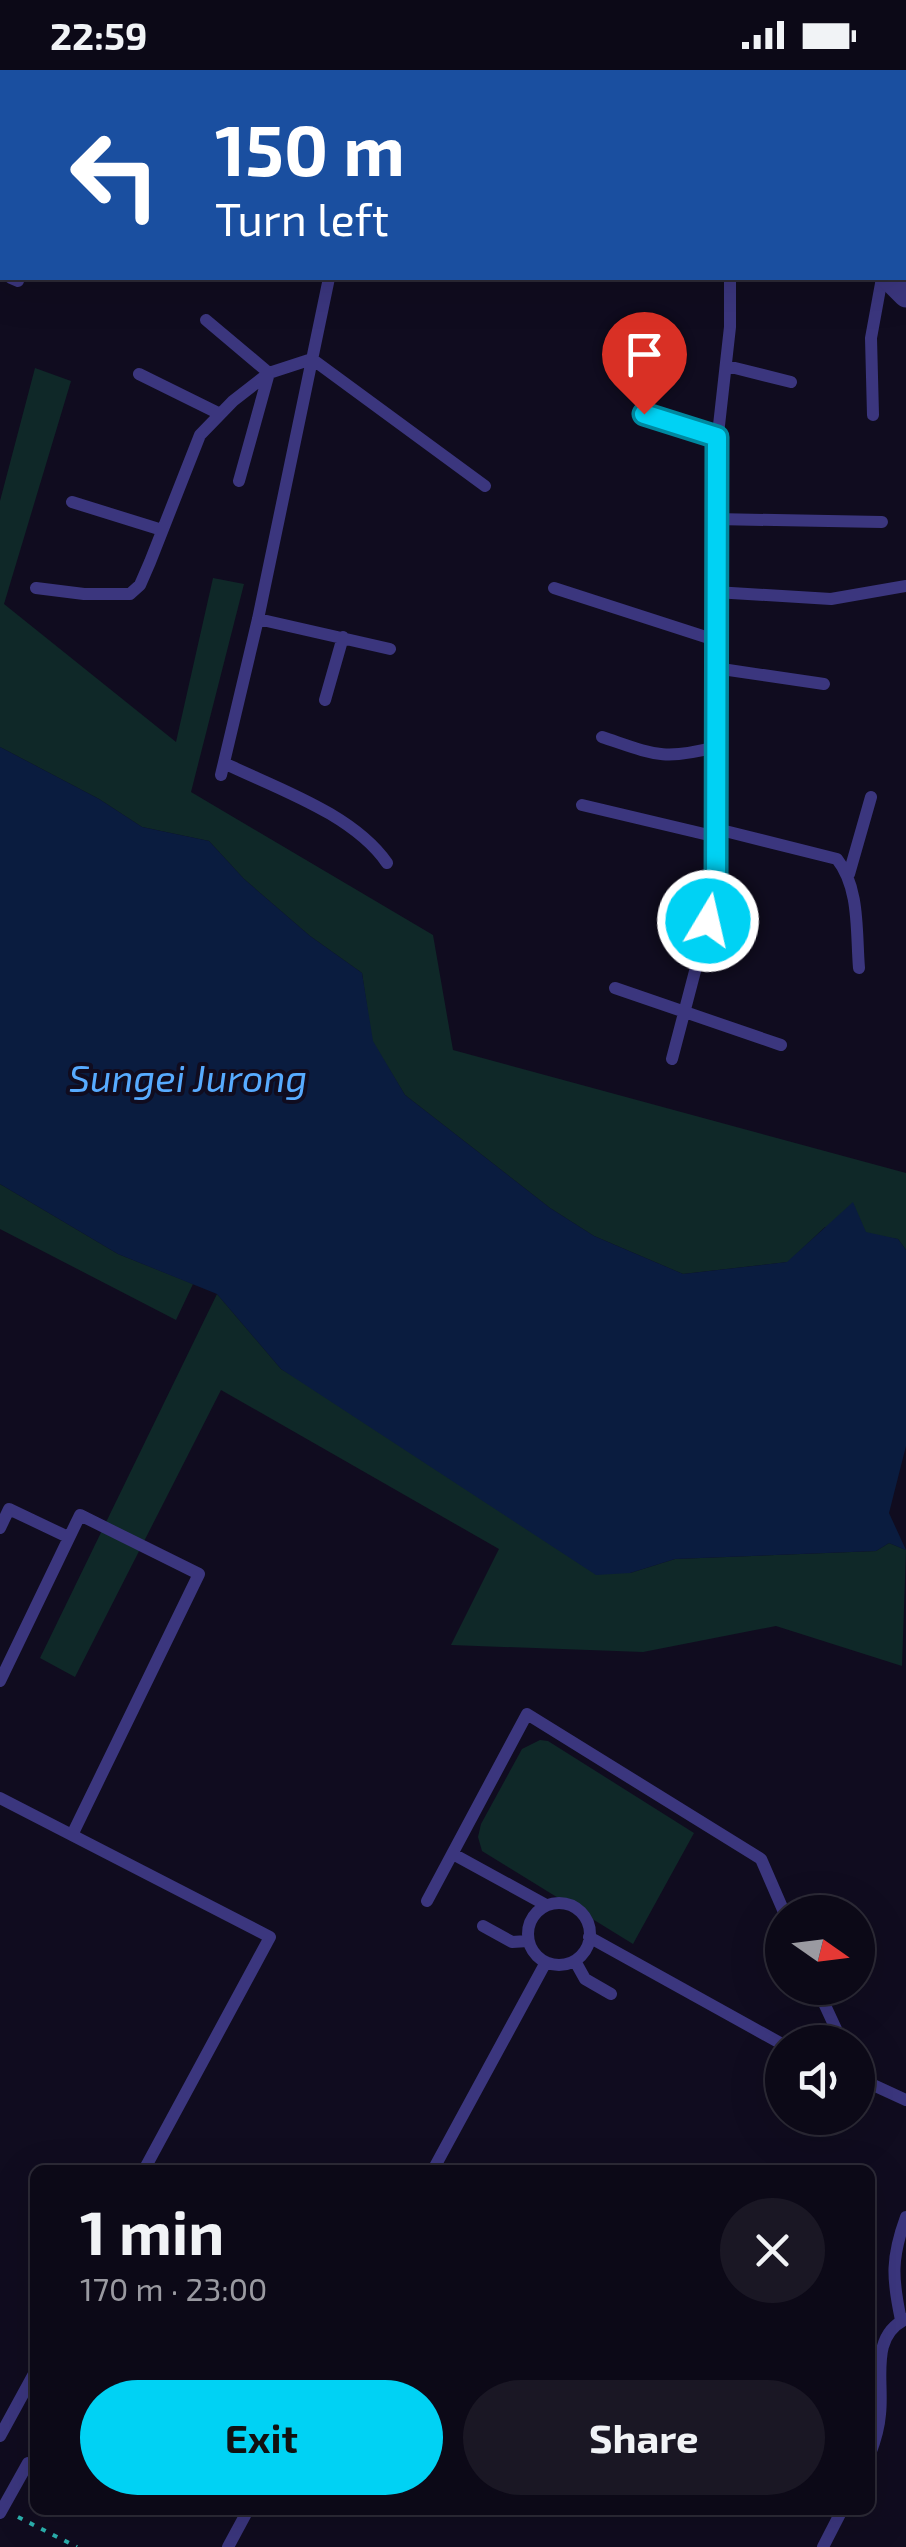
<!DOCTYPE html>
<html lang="en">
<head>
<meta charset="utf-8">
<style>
	:root { --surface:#0c0917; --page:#1a1724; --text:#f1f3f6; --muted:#9a9aa1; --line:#2c2a36; --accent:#00d2f4 }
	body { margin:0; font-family:"Exo 2",sans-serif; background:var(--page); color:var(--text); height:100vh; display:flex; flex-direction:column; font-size:38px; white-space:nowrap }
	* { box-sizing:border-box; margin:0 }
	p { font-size:32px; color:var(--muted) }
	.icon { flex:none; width:55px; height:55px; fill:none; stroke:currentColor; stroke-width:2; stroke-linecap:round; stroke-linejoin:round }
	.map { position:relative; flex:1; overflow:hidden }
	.drawer { position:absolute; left:30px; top:2095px; width:845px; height:350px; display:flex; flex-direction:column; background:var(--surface); border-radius:15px; box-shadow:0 10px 40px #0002,0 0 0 2px var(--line) }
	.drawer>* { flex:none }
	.hud { position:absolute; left:0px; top:0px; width:908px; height:210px; box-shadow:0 10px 40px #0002,0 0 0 2px var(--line); background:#1a4fa0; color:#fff; overflow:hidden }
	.needle { width:65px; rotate:104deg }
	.buttons { position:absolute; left:765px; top:1825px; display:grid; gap:20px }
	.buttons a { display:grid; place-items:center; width:110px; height:110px; border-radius:50%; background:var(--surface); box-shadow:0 10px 40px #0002,0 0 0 2px var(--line); font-size:50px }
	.pin { position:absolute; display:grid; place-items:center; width:85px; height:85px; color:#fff; margin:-102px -42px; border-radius:50% 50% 50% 0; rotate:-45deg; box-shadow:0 0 10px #0007 }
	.pin .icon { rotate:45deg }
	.me { position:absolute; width:110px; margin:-55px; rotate:9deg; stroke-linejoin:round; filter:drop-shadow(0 0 8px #0008) }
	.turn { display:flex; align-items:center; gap:35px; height:210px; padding:0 50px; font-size:45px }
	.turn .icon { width:130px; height:130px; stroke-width:2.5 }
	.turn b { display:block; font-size:70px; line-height:85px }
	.round { display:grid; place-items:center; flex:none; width:105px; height:105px; border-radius:52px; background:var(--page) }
	.summary { display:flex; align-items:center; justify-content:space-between; height:170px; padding:0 50px }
	h1 { font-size:60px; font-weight:700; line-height:75px }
	.action { display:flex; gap:20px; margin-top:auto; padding:20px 50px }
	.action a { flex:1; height:115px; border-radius:60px; background:var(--accent); color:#111; font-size:40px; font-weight:700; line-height:115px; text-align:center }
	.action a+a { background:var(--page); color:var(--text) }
	.status { display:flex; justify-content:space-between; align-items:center; height:70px; padding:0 50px; background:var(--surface); direction:ltr }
	.status svg { height:28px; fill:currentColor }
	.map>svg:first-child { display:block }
</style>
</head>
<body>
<div class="status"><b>22:59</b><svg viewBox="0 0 49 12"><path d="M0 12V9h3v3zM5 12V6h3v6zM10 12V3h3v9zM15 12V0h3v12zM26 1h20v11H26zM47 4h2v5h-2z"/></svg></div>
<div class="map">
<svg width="906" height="2477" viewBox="0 0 906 2477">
	<rect width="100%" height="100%" fill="#100c1f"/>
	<!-- green -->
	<path fill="#0f2828" d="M35 298 71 311 4 534 176 672 213 508 244 514 191 722 433 865 453 980 906 1103V1180L898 1169 825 1157 788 1192 683 1204 594 1166 550 1138 405 1025 372 971 362 903 310 866 244 809 209 771 142 757 99 729 0 677V431Z
		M0 1114 118 1184 193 1214 176 1250 0 1159Z
		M217 1224 281 1299 630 1503 675 1489 876 1481 889 1473 906 1480 902 1596 776 1556 643 1582 451 1575 499 1479 221 1320 75 1607 40 1588Z
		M540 1670 548 1671 694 1763 633 1874 482 1781 478 1767 481 1754 522 1679Z"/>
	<!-- water -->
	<path fill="#0a1c3f" d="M0 677 99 729 142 757 209 771 244 809 310 866 362 903 373 971 405 1025 550 1138 594 1166 683 1204 787 1192 853 1132 866 1162 898 1169 906 1180V1376L889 1443 906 1480 889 1473 876 1481 675 1489 630 1503 596 1505 281 1299 217 1224 118 1184 0 1114Z"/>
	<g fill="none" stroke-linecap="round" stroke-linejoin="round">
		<!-- path -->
		<path stroke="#2bb1ae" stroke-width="4" stroke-dasharray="5 8" stroke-linecap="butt" d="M18 2447 77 2477"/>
		<!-- lane -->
		<path stroke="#3b367e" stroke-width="12" d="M333 0 335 2
			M449 0 453 2
			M207 2 208 0
			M387 2 388 0
			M646 2 647 0
			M905 103 906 104
			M0 203 2 204
			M11 208 18 211
			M206 250 269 303 239 411
			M727 296 791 312
			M139 304 220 344
			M644 344 717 367
			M873 345 871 268 882 208
			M72 432 162 460
			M715 449 882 452
			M36 518 84 524H130L140 515 150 492 200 365 233 331 269 303 312 289 485 416
			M554 518 715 570
			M715 522 831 529 906 516
			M258 549 390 579
			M715 598 824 614
			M325 630 343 567
			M602 667C653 684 662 691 716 677
			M224 693C278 719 353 744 387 793
			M221 705 258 549 329 208
			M582 735 717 767
			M717 759 837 789C860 818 856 862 859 898
			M849 804 871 727
			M615 918 781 975
			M672 989 716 821 715 391 730 257V208
			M0 1458 9 1439 68 1467
			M0 1611 80 1445 199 1504 72 1765
			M0 1728 270 1867 144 2100
			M453 1784 546 1835
			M427 1831 527 1644 761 1789 784 1842
			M528 1864a31 31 0 1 1 62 0a31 31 0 1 1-62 0Z
			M483 1856 512 1872 528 1871
			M589 1867 782 1974
			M575 1891 585 1909 611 1924
			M817 1918 842 1972
			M858 2008 906 2030
			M433 2100 546 1892
			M901 2250C892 2208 891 2188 906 2147
			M0 2366 35 2302
			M870 2384C875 2371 879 2358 880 2344 884 2311 869 2266 906 2249
			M0 2443 28 2393 35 2397
			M228 2477 248 2440
			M823 2477 842 2440"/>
		<!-- street -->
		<path stroke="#3b367e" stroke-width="25" d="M680 0 682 2
			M889 208 906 225"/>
	</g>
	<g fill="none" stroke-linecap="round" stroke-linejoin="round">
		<defs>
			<path id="route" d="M644 344 717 367 716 821 708 851"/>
		</defs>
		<!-- route casing -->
		<use href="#route" stroke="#00889f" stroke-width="25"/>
		<!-- route -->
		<use href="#route" stroke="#00d2f4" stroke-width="18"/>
	</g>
	<g text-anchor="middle" stroke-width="8" stroke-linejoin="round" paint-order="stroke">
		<!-- water labels -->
		<g font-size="38" font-style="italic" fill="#57abff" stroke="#100c1f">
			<text x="188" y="1022">Sungei Jurong</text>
		</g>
	</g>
</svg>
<div class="buttons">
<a><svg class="needle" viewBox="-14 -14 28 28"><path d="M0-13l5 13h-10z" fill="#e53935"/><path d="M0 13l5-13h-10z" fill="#9a9aa1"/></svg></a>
<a><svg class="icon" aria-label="sound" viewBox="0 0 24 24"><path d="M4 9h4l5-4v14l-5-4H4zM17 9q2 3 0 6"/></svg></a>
</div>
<div class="pin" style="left:644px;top:344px;background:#d93025"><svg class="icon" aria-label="arrive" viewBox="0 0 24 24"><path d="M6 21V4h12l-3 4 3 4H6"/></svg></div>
<svg class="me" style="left:708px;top:851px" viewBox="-20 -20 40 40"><circle r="17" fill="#00d2f4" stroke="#fff" stroke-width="3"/><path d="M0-11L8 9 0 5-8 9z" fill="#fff"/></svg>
<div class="hud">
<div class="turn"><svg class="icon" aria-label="left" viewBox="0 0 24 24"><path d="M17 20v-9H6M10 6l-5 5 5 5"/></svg><div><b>150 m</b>Turn left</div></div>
</div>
<section class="drawer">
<div class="summary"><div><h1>1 min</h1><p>170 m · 23:00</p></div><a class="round"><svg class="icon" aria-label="close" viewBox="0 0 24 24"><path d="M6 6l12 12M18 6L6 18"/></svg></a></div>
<div class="action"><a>Exit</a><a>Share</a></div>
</section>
</div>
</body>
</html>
